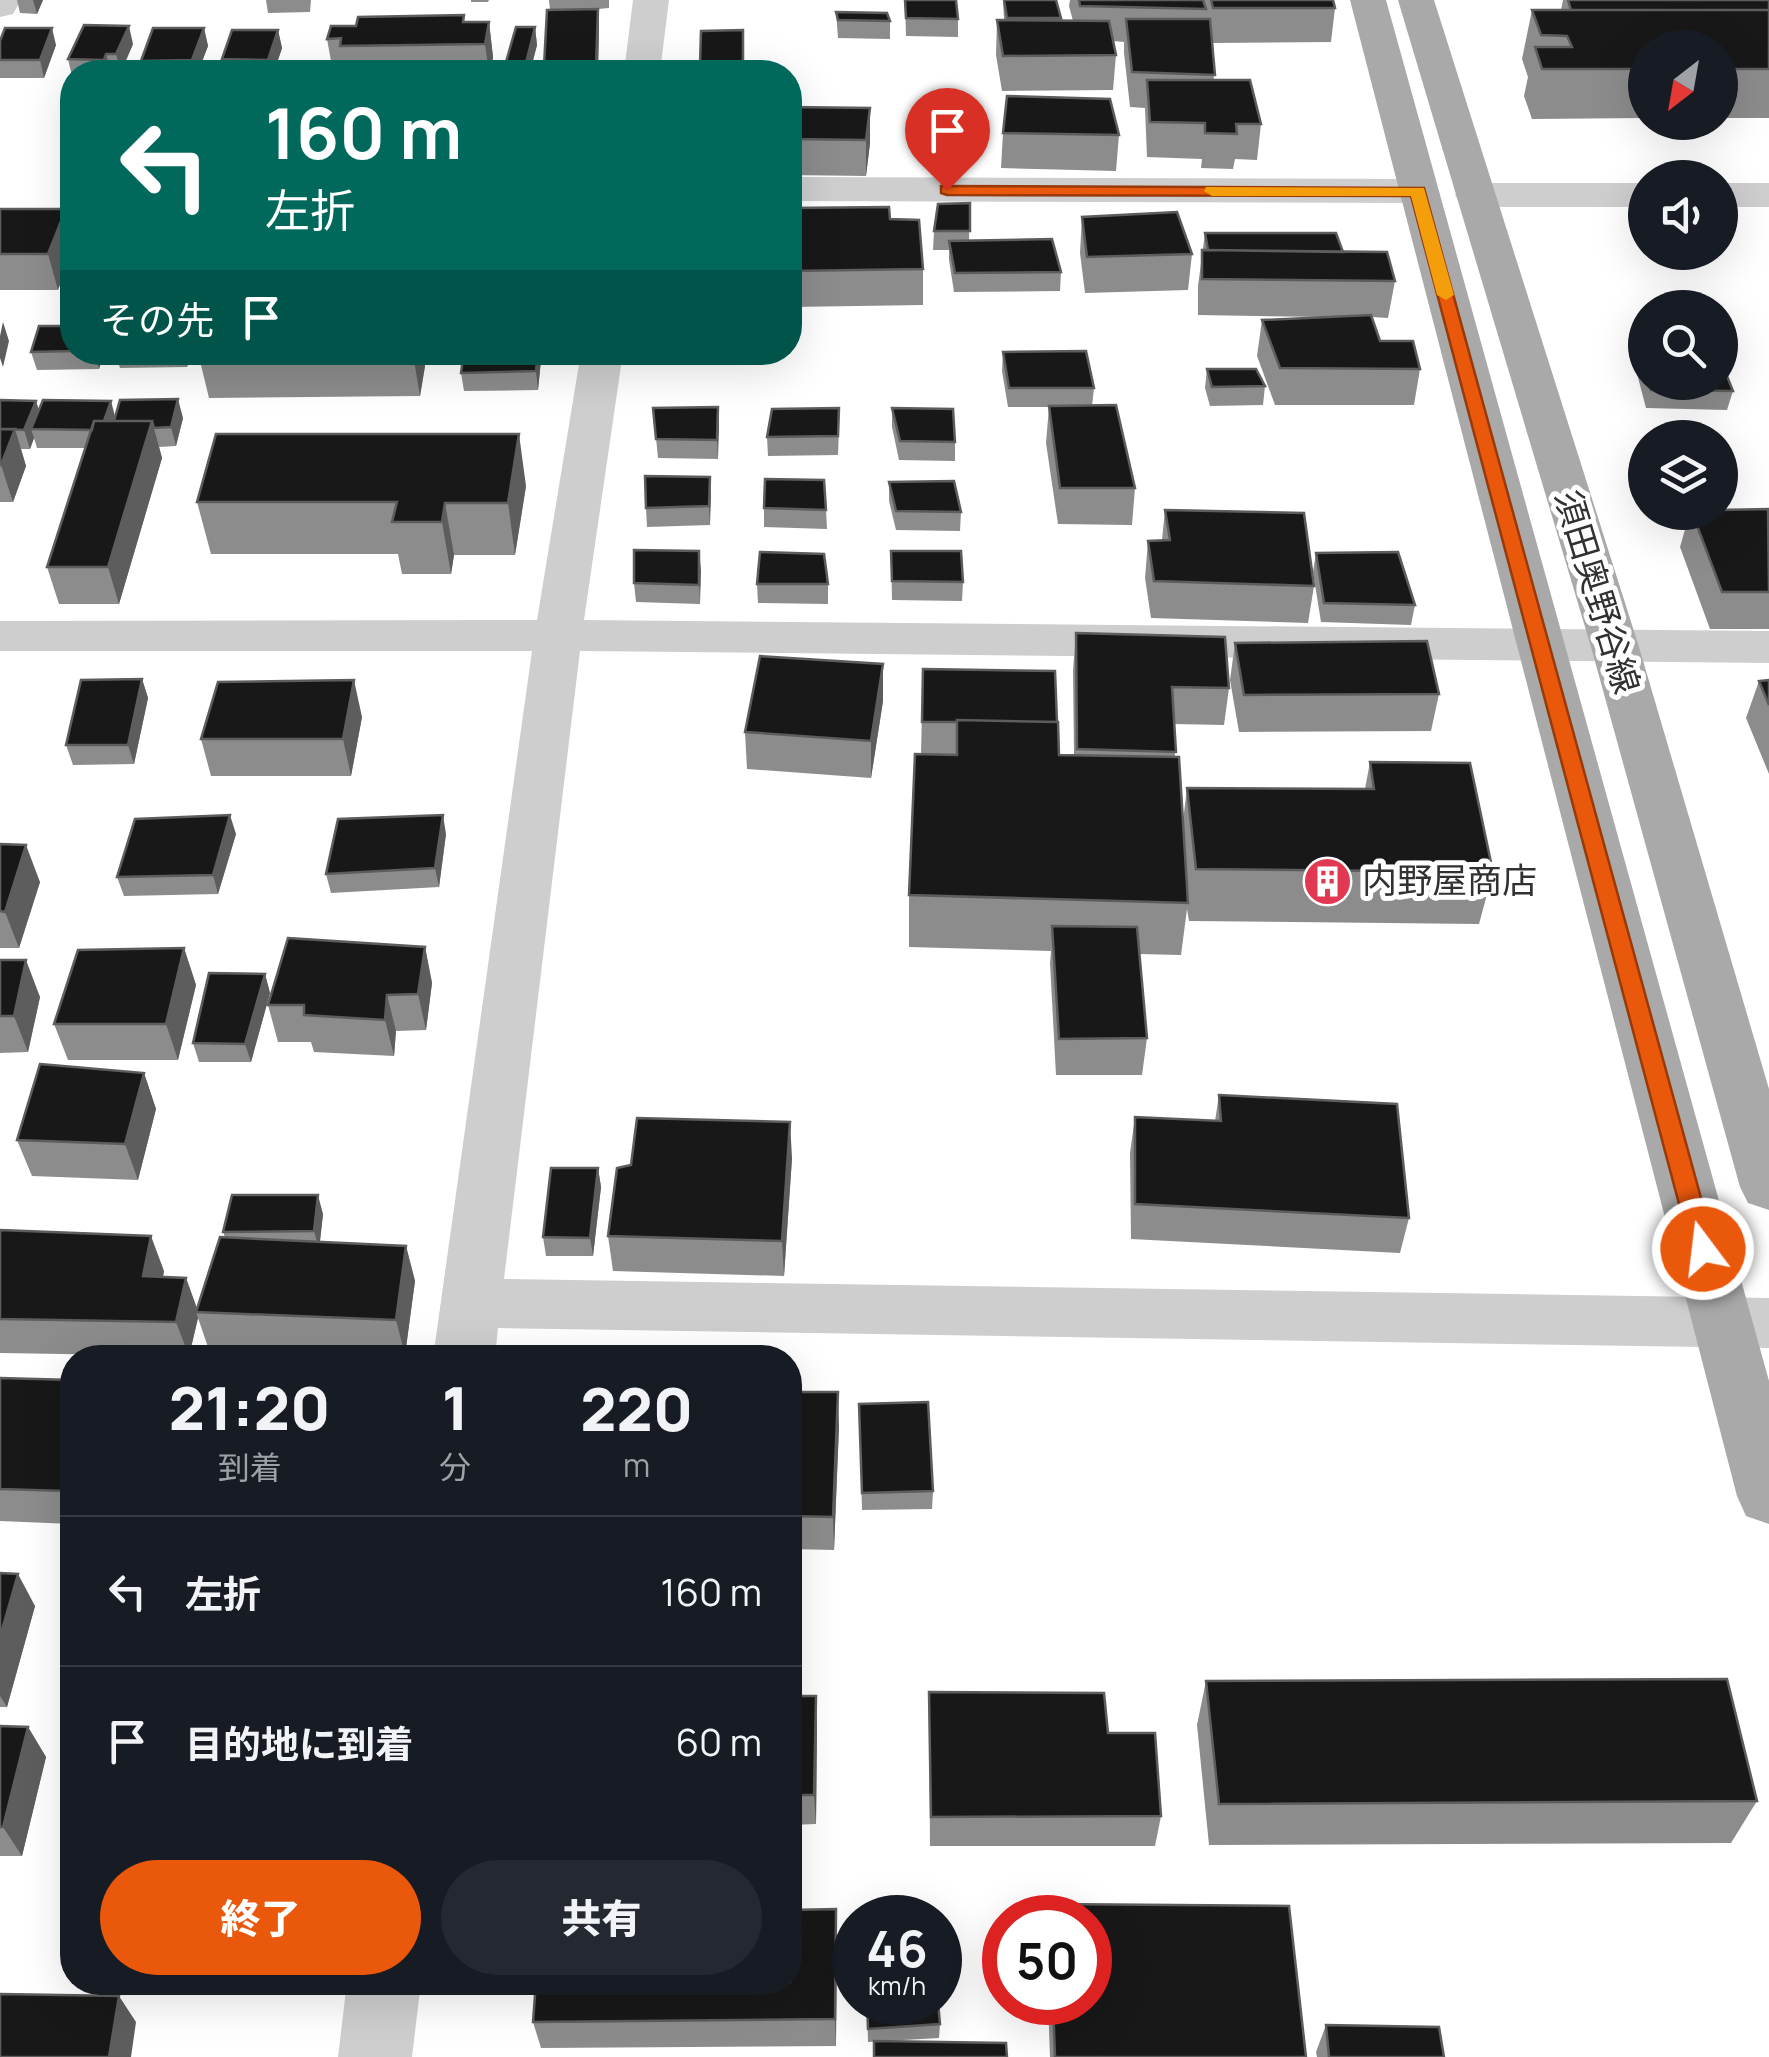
<!DOCTYPE html>
<html lang="ja">
<head>
<meta charset="utf-8">
<style>
	:root { --surface:#171b24; --page:#242831; --text:#f1f3f6; --muted:#9ea1a6; --line:#363941; --accent:#ea580c }
	body { margin:0; font-family:Manrope,"Noto Sans JP",sans-serif; background:var(--page); color:var(--text); height:100vh; display:flex; flex-direction:column; font-size:38px; white-space:nowrap }
	* { box-sizing:border-box; margin:0 }
	p { font-size:32px; color:var(--muted) }
	.icon { flex:none; width:55px; height:55px; fill:none; stroke:currentColor; stroke-width:2; stroke-linecap:round; stroke-linejoin:round }
	.map { position:relative; flex:1; overflow:hidden }
	.details { position:absolute; left:60px; top:1345px; width:742px; height:650px; display:flex; flex-direction:column; background:var(--surface); border-radius:40px; box-shadow:0 10px 40px #0002 }
	.details>* { flex:none }
	.hud { position:absolute; left:60px; top:60px; width:742px; height:305px; border-radius:40px; box-shadow:0 10px 40px #0002; background:#00695c; color:#fff; overflow:hidden }
	.needle { width:65px; rotate:211deg }
	.fabs { position:absolute; left:1628px; top:30px; display:grid; gap:20px }
	.fabs a { display:grid; place-items:center; width:110px; height:110px; border-radius:50%; background:var(--surface); box-shadow:0 10px 40px #0002; font-size:50px }
	.speed { position:absolute; left:832px; top:1895px; display:flex; gap:20px; font-size:50px; font-weight:700; text-align:center }
	.speed>* { display:grid; place-content:center; width:130px; height:130px; border-radius:50%; background:var(--surface); box-shadow:0 10px 40px #0002; line-height:1 }
	.speed small { font-size:25px; font-weight:400 }
	.speed .limit { border:15px solid #d22; background:#fff; color:#111 }
	.pin { position:absolute; display:grid; place-items:center; width:85px; height:85px; color:#fff; margin:-102px -42px; border-radius:50% 50% 50% 0; rotate:-45deg; box-shadow:0 0 10px #0007 }
	.pin .icon { rotate:45deg }
	.me { position:absolute; width:110px; margin:-55px; rotate:345deg; stroke-linejoin:round; filter:drop-shadow(0 0 8px #0008) }
	.turn { display:flex; align-items:center; gap:35px; height:210px; padding:0 40px; font-size:45px }
	.turn .icon { width:130px; height:130px; stroke-width:2.5 }
	.turn b { display:block; font-size:70px; line-height:85px }
	.then { display:flex; align-items:center; height:95px; padding:0 40px; background:#0003; gap:20px; font-size:38px }
	.eta { display:flex; justify-content:space-evenly; align-items:center; height:170px; text-align:center }
	.eta b { font-size:60px; font-weight:800; line-height:70px }
	.cta { display:flex; gap:20px; margin-top:auto; padding:20px 40px }
	.cta a { flex:1; height:115px; border-radius:60px; background:var(--accent); color:#fff; font-size:40px; font-weight:800; line-height:115px; text-align:center }
	.cta a+a { background:var(--page); color:var(--text) }
	ul { padding:0; list-style:none }
	li { display:flex; align-items:center; gap:30px; height:150px; padding:0 40px; border-top:2px solid var(--line) }
	li div { flex:1 }
	li b { display:block; font-size:38px }
	li em { font-style:normal }
	.map>svg:first-child { display:block }
</style>
</head>
<body>
<div class="map">
<svg width="1769" height="2057" viewBox="0 0 1769 2057">
	<rect width="100%" height="100%" fill="#fff"/>
	<g fill="none" stroke-linecap="round" stroke-linejoin="round">
		<!-- minor -->
		<path fill="#cecece" fill-rule="evenodd" d="M0 0H21L13 14 0 17Z
			M633 0H669L660 72H624Z
			M790 177 1418 179 1432 183 1437 191 1432 199 1418 203 790 201Z
			M1475 183H1645V207H1475L1461 203 1455 195 1461 187Z
			M1720 183H1769V207H1720Z
			M581 352H623L584 620 1769 631V663L580 651 504 1279 1769 1298V1348L498 1328 495 1358H433L532 651H0V621L537 620Z
			M347 1982H421L412 2057H338Z"/>
		<!-- major -->
		<path fill="#a9a9a9" fill-rule="evenodd" d="M1350 0H1386L1769 1381V1524L1746 1516 1737 1496Z
			M1398 0H1434L1639 647 1769 1089V1210L1748 1203 1740 1187 1591 647Z"/>
	</g>
	<!-- wall -->
	<path fill="#8c8c8c" d="M17 0H43L37 14 20 13Z
		M266 0H311L310 12 268 13Z
		M471 0H489L488 2H471Z
		M549 0H609V8L598 9 599 27 598 72H545L550 10Z
		M905 0 958 19V37L906 36Z
		M1003 0 1061 18V21H1073L1069 6 1070 0H1333L1335 8 1331 42 1212 43 1214 80 1261 124 1257 160 1235 159 1233 169 1201 168 1202 159 1147 157 1145 108 1130 107 1124 53V42L1113 41 1116 55 1113 90 1002 91 996 55 997 20H1004Z
		M1563 0H1769V118H1720V48H1645V118L1532 119 1524 96 1528 77 1522 59 1532 10H1561Z
		M836 12 890 21V39L838 38Z
		M465 22H489L493 57 491 72H333L327 39Z
		M535 27 537 45 530 72H507L506 62Z
		M204 28 208 46 198 72H143L141 61Z
		M278 30 282 48 274 72H225L222 59Z
		M743 30 744 72H700V65Z
		M0 41 56 45 44 78H0Z
		M133 44 121 72H72V76L68 59Z
		M790 107 870 108V143L866 176 790 175Z
		M1003 133 1119 135 1116 171 1001 168Z
		M970 203 969 240 1061 272 1060 291 954 292 949 260V250H933L934 231Z
		M790 208 890 219 923 269V305L790 307Z
		M0 209H66L72 234V252L58 290H0Z
		M1082 217 1192 254 1188 290 1085 293 1080 253Z
		M1205 233 1343 252 1395 281 1388 318 1372 317 1380 341 1420 369 1414 405H1275L1257 356 1262 320 1325 317 1198 315V286Z
		M72 326V352H104L99 369 37 370 31 352Z
		M1641 351H1645V382H1720L1733 391 1727 410 1646 408 1636 370Z
		M115 352H191L187 367 120 368Z
		M202 352H423L425 366 420 396 209 398 200 361Z
		M464 352H541V360L538 390 464 391 461 373Z
		M1003 352 1094 388 1092 406 1135 488 1132 525 1058 524 1046 443 1049 407H1008L1002 371Z
		M1207 369 1265 386 1263 405 1210 406 1205 388Z
		M0 400 36 401 39 411 115 417 183 418 176 446 159 447 162 458 119 604H59L47 567 85 448H37L34 438 30 449H21L26 466 13 502H0Z
		M718 407V459L658 458 653 408Z
		M892 408 955 442V461L899 460 892 427Z
		M839 427 838 455 768 456 767 437Z
		M710 477V525L647 527 646 508Z
		M889 482 961 512 960 531 896 530 889 501Z
		M526 486 515 555H454L451 574H402L398 554H211L197 502Z
		M764 508 826 510 827 529 764 527Z
		M1165 510 1314 586 1308 623 1151 618 1145 578 1148 541 1162 540Z
		M1769 511V629H1710L1680 547 1690 512Z
		M699 551 700 604 636 602 634 583Z
		M891 551 963 582 962 601 892 600Z
		M1316 553 1415 605 1411 625 1321 622 1313 572Z
		M757 584H828V604L758 603Z
		M1076 633 1229 688 1224 725 1174 724 1175 757 1183 821 1187 788 1365 789 1370 762 1493 872 1479 924 1189 921 1187 909 1181 955 1139 954 1147 1038 1142 1075H1056L1050 963 1051 951 909 947V895L921 754 923 669 1059 755H1074L1073 670Z
		M1235 643 1439 694 1431 731 1239 732 1230 680Z
		M142 679 148 698 134 764 73 765 66 745Z
		M1769 680V774L1746 718 1759 681Z
		M883 701 871 778 747 769 745 732Z
		M362 717 351 776H211L201 739Z
		M236 834 218 894 124 896 117 877Z
		M446 834 439 887 331 893 326 874Z
		M0 844 40 882 19 948H0Z
		M425 947 432 983 426 1030 396 1031 394 1056 314 1052 311 1042H278L268 1005Z
		M184 948 196 985 178 1060H68L54 1024Z
		M0 960 40 997 28 1052 0 1053Z
		M265 974 270 993 251 1062H199L193 1043Z
		M144 1073 156 1109 138 1180 32 1176 17 1140Z
		M1219 1095 1409 1218 1400 1253 1131 1239 1130 1153 1135 1117 1215 1121Z
		M792 1158 784 1276 613 1271 608 1236Z
		M598 1168 601 1187 593 1256H546L543 1237Z
		M323 1214 320 1242 406 1246 415 1281 405 1355 208 1347 198 1318 189 1356 0 1353V1230L164 1271 163 1277 186 1278 197 1308 225 1237 223 1232Z
		M0 1378 72 1380V1524L0 1521Z
		M790 1392 839 1426 834 1550 790 1549Z
		M859 1404 933 1491 932 1509 862 1510Z
		M0 1573 35 1606 7 1707H0Z
		M1206 1681 1757 1801 1731 1843 1209 1845 1197 1725Z
		M929 1692 1108 1733 1161 1816 1155 1846H930Z
		M790 1696 817 1727 816 1824 790 1825Z
		M0 1726 28 1727 46 1757 22 1856H0Z
		M1049 1904 1289 1906 1306 2057H1050L1048 2002H1090V1918H1047Z
		M836 1909V2046L541 2048 533 2022Z
		M867 2002 940 2024 939 2038 868 2042Z
		M1326 2025 1444 2057H1317L1316 2052Z"/>
	<!-- shaded-wall -->
	<path fill="#5d5d5d" d="M33 0H43L37 14Z
		M598 9 599 27 598 72H597Z
		M489 22 493 57 491 72H489L485 44Z
		M129 26 133 44 121 72 116 54Z
		M535 27 537 45 530 72H527L526 63Z
		M52 28 56 45 44 78 40 60Z
		M204 28 208 46 198 72H195L192 60Z
		M278 30 282 48 274 72H271L268 60Z
		M106 54 111 72H107L104 60Z
		M870 108V143L866 176V140Z
		M66 209 72 234V252L58 290 48 254Z
		M3 322 9 341 3 367 0 358V336Z
		M94 352H104L99 369Z
		M183 352H191L187 367Z
		M415 352H423L425 366 420 396 414 360Z
		M538 352H541V360L538 390 536 371Z
		M178 399 183 418 176 446 171 427Z
		M36 401 42 420 31 429 34 438 30 449 24 430Z
		M111 401 116 420 101 430Z
		M718 407 719 426 718 459 717 440Z
		M152 421 162 458 119 604 108 567Z
		M15 429 26 466 13 502 1 465Z
		M519 434 526 486 515 555 508 503Z
		M710 477 711 496 710 525 709 506Z
		M445 503 454 555 451 574 442 522Z
		M699 551 701 570 700 604 699 585Z
		M883 664V701L871 778V741Z
		M142 679 148 698 134 764 128 745Z
		M354 680 362 717 351 776 343 739Z
		M230 815 236 834 218 894 213 875Z
		M443 815 446 834 439 887 435 868Z
		M26 845 40 882 19 948 5 912Z
		M425 947 432 983 426 1030 418 994Z
		M184 948 196 985 178 1060 166 1024Z
		M26 960 40 997 28 1052 14 1016Z
		M265 974 270 993 251 1062 245 1044Z
		M387 995 396 1031 394 1056 385 1020Z
		M144 1073 156 1109 138 1180 125 1144Z
		M790 1122 792 1158 784 1276 782 1241Z
		M598 1168 601 1187 593 1256 590 1238Z
		M318 1195 323 1214 319 1249 314 1231Z
		M151 1236 164 1271 156 1311 143 1276Z
		M406 1246 415 1281 405 1355 396 1320Z
		M186 1278 198 1312H196L198 1318 189 1356 176 1322Z
		M838 1392 839 1426 834 1550 833 1517Z
		M72 1461V1504L66 1491Z
		M18 1574 35 1606 7 1707 0 1696V1637Z
		M816 1696 817 1727 816 1824 814 1795Z
		M28 1727 46 1757 22 1856 3 1827Z
		M836 1909 837 1938 836 2046 835 2019Z
		M119 1996 136 2022 131 2057H109Z"/>
	<!-- building -->
	<path fill="#181818" stroke="#5d5d5d" stroke-width="2.5" d="M905 0H956L958 19 906 18Z
		M1004 0H1056L1061 18H1007Z
		M1079 0H1203L1206 9 1080 6Z
		M1211 0H1333L1335 8H1213Z
		M1568 0H1769V10H1571Z
		M598 9 596 65 544 66 547 10Z
		M1532 10H1769V69H1720V48H1645V69H1542L1535 47H1572L1567 36 1541 35Z
		M836 12 887 13 890 21 838 20Z
		M464 15 463 22H489L485 44 340 46 341 38 327 39 331 26H356L358 17Z
		M1126 19H1210L1215 75 1132 72Z
		M997 20 1109 21 1116 55 1003 56Z
		M84 25 129 26 116 54H106L104 60 68 59Z
		M516 27H535L526 63 506 62Z
		M5 28H52L40 60H0V41Z
		M153 28H204L192 60 141 61Z
		M232 30H278L268 60 222 59Z
		M743 30V64L700 65 701 31Z
		M1147 80H1250L1261 124H1236L1237 134 1205 133V123L1150 122Z
		M1007 96 1110 99 1119 135 1003 133Z
		M790 107 870 108 866 140 790 139Z
		M970 203V231H934L938 204Z
		M889 207 890 219 919 220 923 269 790 271V208Z
		M0 209H66L48 254H0Z
		M1177 212 1192 254 1087 257 1082 217Z
		M1205 233H1336L1343 252 1208 250Z
		M1052 239 1061 272 955 273 949 241Z
		M1202 250 1387 252 1395 281 1202 279Z
		M1371 315 1380 341H1413L1420 369 1280 368 1262 320Z
		M39 326H72V351L31 352Z
		M1086 351 1094 388H1009L1003 352Z
		M202 352H415L414 360 200 361Z
		M464 352H538L536 371 461 373Z
		M1720 359 1733 391 1651 390 1649 382H1720Z
		M1207 369H1256L1265 386 1212 387Z
		M178 399 171 427 154 428 152 421H114L120 400Z
		M0 400 36 401 24 430 0 429Z
		M43 400 111 401 104 421H94L92 430 31 429Z
		M1116 405 1135 488H1060L1049 406Z
		M718 407 717 440 656 439 653 408Z
		M839 408 838 436 767 437 772 409Z
		M892 408 953 409 955 442 900 441Z
		M94 421H152L108 567H47Z
		M0 429H15L1 465H0Z
		M216 434H519L508 503H445L442 522H392L397 502H197Z
		M645 476 710 477 709 506 646 508Z
		M765 479 824 480 826 510 764 508Z
		M954 481 961 512 896 511 889 482Z
		M1768 509 1769 592H1722L1692 512H1720V510Z
		M1165 510 1304 513 1314 586 1154 581 1148 541 1170 540Z
		M634 550 699 551V585L634 583Z
		M891 551H961L963 582 892 581Z
		M760 552 824 554 828 584H757Z
		M1398 552 1415 605 1324 603 1316 553Z
		M1076 633 1225 637 1229 688 1172 687 1176 752 1077 749Z
		M1427 641 1439 694 1244 695 1235 643Z
		M760 656 883 664 871 741 745 732Z
		M923 669 1055 671 1057 722 957 720V722H922Z
		M142 679 128 745H66L81 680Z
		M354 680 343 739H201L218 682Z
		M1769 680V705L1759 681Z
		M957 720 1058 722 1059 755 1179 757 1188 903 909 895 915 754 957 755Z
		M1370 762 1470 763 1493 872 1196 869 1187 788 1374 789Z
		M230 815 213 875 117 877 135 819Z
		M443 815 435 868 326 874 338 819Z
		M0 844 26 845 5 912 0 911Z
		M1052 926 1137 927 1147 1038 1059 1039Z
		M288 938 425 947 418 994 387 995 385 1020 304 1015V1005H268Z
		M184 948 166 1024H54L78 950Z
		M0 960H26L14 1016H0Z
		M209 973 265 974 245 1044 193 1043Z
		M40 1064 144 1073 125 1144 17 1140Z
		M1219 1095 1397 1104 1409 1218 1135 1204V1117L1221 1121Z
		M637 1118 790 1122 782 1241 608 1236 617 1168 631 1165Z
		M551 1168H598L590 1238 543 1237Z
		M232 1195H318L314 1231 223 1232Z
		M0 1230 151 1236 143 1276 186 1278 176 1322 0 1319Z
		M220 1237 406 1246 396 1320 196 1312Z
		M0 1378 72 1380V1461L66 1491 0 1489Z
		M790 1392H838L833 1517 790 1516Z
		M928 1402 933 1491 862 1493 859 1404Z
		M0 1573 18 1574 0 1637Z
		M1727 1679 1757 1801 1219 1804 1206 1681Z
		M929 1692 1104 1693 1108 1733H1155L1161 1816 931 1817Z
		M790 1696H816L814 1795H790Z
		M0 1726 28 1727 3 1827H0Z
		M1049 1904 1289 1906 1306 2057H1055L1053 2002H1090V1918H1049Z
		M836 1909 835 2019 533 2022 536 1982H790V1910Z
		M0 1994 119 1996 109 2057H0Z
		M867 2002H938L940 2024 868 2029Z
		M1326 2025 1439 2027 1444 2057H1329Z
		M874 2041 1006 2043 1007 2057H874Z"/>
	<!-- route -->
	<path fill="#ea580c" stroke="#983908" stroke-width="2.5" d="M941 186 1424 188 1715 1249 1712 1256H1695L1691 1249 1411 196 947 195 941 193Z"/>
	<!-- slow -->
	<path fill="#f59e0b" d="M1206 187 1424 188 1454 295 1446 300 1437 295 1411 196H1212L1204 191Z"/>
	<!-- icons -->
	<defs>
		<symbol id="building-disc" viewBox="-11 -11 22 22"><circle r="9.5" fill="#e33852" stroke="#fff"/><path d="M-4-6H4V6H1V3H-1V6H-4ZM-2.5-4.3h1.7v1.8h-1.7ZM.8-4.3h1.7v1.8H.8ZM-2.5-1h1.7V.8h-1.7ZM.8-1h1.7V.8H.8Z" fill="#fff"/></symbol>
	</defs>
	<g fill-rule="evenodd">
		<use href="#building-disc" x="1300" y="854" width="55" height="55"/>
	</g>
	<g text-anchor="middle" stroke-width="10" stroke-linejoin="round" paint-order="stroke">
		<!-- street labels -->
		<g font-size="35" fill="#313131" stroke="#fff">
			<text transform="translate(1597 592) rotate(73)" y="12">須田奥野谷線</text>
		</g>
		<!-- poi labels -->
		<g font-size="35" fill="#313131" stroke="#fff" text-anchor="start">
			<text x="1362" y="893">内野屋商店</text>
		</g>
	</g>
</svg>
<div class="fabs">
<a><svg class="needle" viewBox="-14 -14 28 28"><path d="M0-13l5 13h-10z" fill="#e53935"/><path d="M0 13l5-13h-10z" fill="#9ea1a6"/></svg></a>
<a><svg class="icon" aria-label="sound" viewBox="0 0 24 24"><path d="M4 9h4l5-4v14l-5-4H4zM17 9q2 3 0 6"/></svg></a>
<a><svg class="icon" aria-label="search" viewBox="0 0 24 24"><circle cx="10" cy="10" r="6"/><path d="M15 15l6 6"/></svg></a>
<a><svg class="icon" aria-label="layers" viewBox="0 0 24 24"><path d="M12 4l9 5-9 5-9-5zM3 14l9 5 9-5"/></svg></a>
</div>
<div class="speed"><div>46<small>km/h</small></div><div class="limit">50</div></div>
<div class="pin" style="left:947px;top:190px;background:#d93025"><svg class="icon" aria-label="arrive" viewBox="0 0 24 24"><path d="M6 21V4h12l-3 4 3 4H6"/></svg></div>
<svg class="me" style="left:1703px;top:1249px" viewBox="-20 -20 40 40"><circle r="17" fill="#ea580c" stroke="#fff" stroke-width="3"/><path d="M0-11L8 9 0 5-8 9z" fill="#fff"/></svg>
<div class="hud">
<div class="turn"><svg class="icon" aria-label="left" viewBox="0 0 24 24"><path d="M17 20v-9H6M10 6l-5 5 5 5"/></svg><div><b>160 m</b>左折</div></div>
<div class="then">その先<svg class="icon" aria-label="arrive" viewBox="0 0 24 24"><path d="M6 21V4h12l-3 4 3 4H6"/></svg></div>
</div>
<section class="details">
<div class="eta">
<div><b>21:20</b><p>到着</p></div>
<div><b>1</b><p>分</p></div>
<div><b>220</b><p>m</p></div>
</div>
<ul>
<li><svg class="icon" aria-label="left" viewBox="0 0 24 24"><path d="M17 20v-9H6M10 6l-5 5 5 5"/></svg><div><b>左折</b></div><em>160 m</em></li>
<li><svg class="icon" aria-label="arrive" viewBox="0 0 24 24"><path d="M6 21V4h12l-3 4 3 4H6"/></svg><div><b>目的地に到着</b></div><em>60 m</em></li>
</ul>
<div class="cta"><a>終了</a><a>共有</a></div>
</section>
</div>
</body>
</html>
